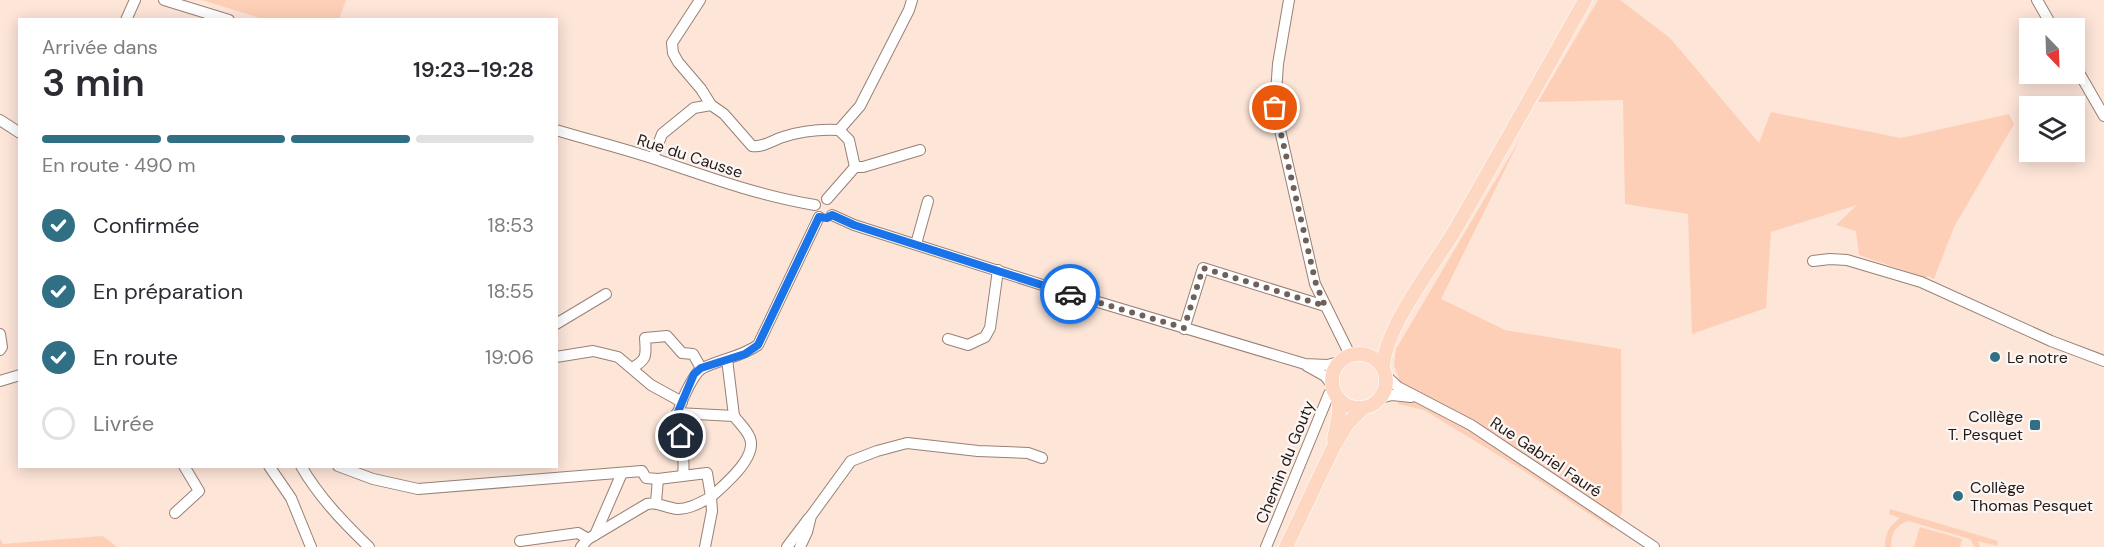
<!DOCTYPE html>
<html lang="fr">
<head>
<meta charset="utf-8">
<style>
  :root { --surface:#fff; --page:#f2f2f3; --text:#2b2b33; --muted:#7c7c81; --line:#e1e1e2; --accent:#306f84 }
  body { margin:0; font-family:"DM Sans",sans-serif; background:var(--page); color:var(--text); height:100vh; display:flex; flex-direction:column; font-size:22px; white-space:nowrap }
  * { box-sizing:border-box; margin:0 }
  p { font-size:20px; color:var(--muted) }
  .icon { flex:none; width:33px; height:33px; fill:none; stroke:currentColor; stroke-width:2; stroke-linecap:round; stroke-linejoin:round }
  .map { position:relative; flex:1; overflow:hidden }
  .panel { position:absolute; left:18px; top:18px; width:540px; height:450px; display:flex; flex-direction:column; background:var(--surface); border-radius:0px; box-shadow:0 3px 15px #0003 }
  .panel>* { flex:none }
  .needle { width:39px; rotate:157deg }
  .fabs { position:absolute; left:2019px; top:18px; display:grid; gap:12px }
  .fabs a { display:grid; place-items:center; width:66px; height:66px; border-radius:0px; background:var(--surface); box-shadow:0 3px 15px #0003; font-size:30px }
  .pin { position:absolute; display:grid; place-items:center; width:51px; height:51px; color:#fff; margin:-26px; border:3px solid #fff; border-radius:50%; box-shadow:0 2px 6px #0007 }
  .courier { position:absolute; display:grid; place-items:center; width:60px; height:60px; margin:-30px; border:4px solid #1a73e8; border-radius:50%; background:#fff; color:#222; box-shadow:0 2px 8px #0007 }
  .summary em { font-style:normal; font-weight:600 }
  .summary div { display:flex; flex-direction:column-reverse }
  .summary { display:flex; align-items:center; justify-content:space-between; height:102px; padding:0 24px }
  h1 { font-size:39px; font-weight:600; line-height:45px }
  .bar { display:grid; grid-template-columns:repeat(4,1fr); gap:9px 6px; align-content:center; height:72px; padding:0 24px }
  .bar i { height:8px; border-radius:4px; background:var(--line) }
  .bar .current { background:var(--accent) }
  .bar p { grid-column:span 4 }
  ol { padding:0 24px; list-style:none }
  li { display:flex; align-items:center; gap:18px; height:66px }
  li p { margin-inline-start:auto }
  li .icon { padding:6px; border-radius:50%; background:var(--accent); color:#fff; stroke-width:4 }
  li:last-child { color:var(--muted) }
  li i { width:33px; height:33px; border:3px solid var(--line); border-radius:50% }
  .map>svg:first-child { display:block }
  .green { fill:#fecfb7 }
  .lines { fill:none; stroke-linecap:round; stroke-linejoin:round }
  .minor-casing { stroke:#988176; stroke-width:12 }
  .major-casing { stroke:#fff; stroke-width:15 }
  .minor { stroke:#fff; stroke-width:10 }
  .major { stroke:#fed7c2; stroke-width:14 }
  .done { stroke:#6f615a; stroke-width:6; stroke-dasharray:0 10.8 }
  .route { stroke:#1a73e8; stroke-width:8 }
  .poi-dot { fill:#306f84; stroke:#fcf6f4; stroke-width:2 }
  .labels { text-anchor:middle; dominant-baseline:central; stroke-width:4.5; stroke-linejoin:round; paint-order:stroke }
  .street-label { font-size:16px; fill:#231a16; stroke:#fcf6f4 }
  .poi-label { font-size:16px; fill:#231a16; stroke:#fcf6f4; text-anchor:start }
</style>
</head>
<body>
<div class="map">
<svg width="2104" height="547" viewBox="0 0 2104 547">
  <rect width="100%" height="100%" fill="#fde5d8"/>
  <g class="green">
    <path d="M202,0H346L339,19H263Z"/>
    <path d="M1598,0H1620L1670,38L1759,143L1771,112L1901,138L2009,114L2014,124L1954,227L1934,279L1928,276L1926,278L1859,255L1856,231L1836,225L1857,205L1771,232L1766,308L1692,334L1688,214L1625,204L1623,100L1538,102Z"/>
    <path d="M1520,139L1441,299L1505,330L1621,349L1622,513L1612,529L1521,469L1424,410L1398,404L1399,379L1394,365L1396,349Z"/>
    <path d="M1890,509L1998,541L1997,546L1978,541L1980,547H1975L1970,539L1908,521C1895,526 1891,533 1891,547H1885C1885,533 1889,526 1900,518L1889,514Z"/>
    <path d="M1920,527L1962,539L1960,547H1914Z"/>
    <path d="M103,536L117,547H0V539L3,544Z"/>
  </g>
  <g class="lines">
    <g class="minor-casing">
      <g id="minor">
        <path d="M164,0L229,20"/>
        <path d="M700,0L672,43L673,53L678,62L701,89L711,105"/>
        <path d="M1289,0L1278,64L1275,108L1315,284L1350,355"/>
        <path d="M2037,0L2053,28"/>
        <path d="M126,20L135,0"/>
        <path d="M2074,64L2104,116"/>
        <path d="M0,120L20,133"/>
        <path d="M556,130C589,140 622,148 655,159C708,177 760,196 815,205"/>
        <path d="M839,130L860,106L909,10L912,0"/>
        <path d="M653,158L662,134L694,108L711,105L724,114L752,146C762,148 773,140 783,137C801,131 820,129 839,130L849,140L855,167L827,199"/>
        <path d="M855,167H863L920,150"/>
        <path d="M832,215L854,225L1058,290L1305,364L1327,365L1339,362"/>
        <path d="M916,244L928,201"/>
        <path d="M1813,261L1830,259L1847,260L1921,282L2051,341L2104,361"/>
        <path d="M556,324L606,294"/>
        <path d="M1184,329L1203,268L1325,306"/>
        <path d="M0,334L2,347L0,350"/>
        <path d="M948,339L968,345L985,337L990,328L998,270"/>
        <path d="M556,357L593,351L618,357L651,385L682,402"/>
        <path d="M727,359L734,416"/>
        <path d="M1307,366L1325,376L1332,385"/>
        <path d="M632,368C648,359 646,355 645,338L667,336L682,353L693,354L701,368"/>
        <path d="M1386,376L1398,387L1471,425L1654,547"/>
        <path d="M0,381L20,375"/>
        <path d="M1380,398L1392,395L1411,397"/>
        <path d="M677,413L734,416"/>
        <path d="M269,466L291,498L311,547"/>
        <path d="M301,466C319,497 343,522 369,547"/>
        <path d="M338,466L373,479L418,489L642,471L646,478L658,479L707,473L711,497"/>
        <path d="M683,475C686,452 678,438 678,416C678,406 694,372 703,368C721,359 741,357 758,345L819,217"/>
        <path d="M711,497C724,485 760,456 749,436C746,429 739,423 734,416"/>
        <path d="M656,502L658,479"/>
        <path d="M175,513L199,491L184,466"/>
        <path d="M595,535L622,473"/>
        <path d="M520,541L578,533L588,539"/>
        <path d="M581,547L588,539L647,504C657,502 662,506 672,508C684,512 700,503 711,497L712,511L705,547"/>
        <path d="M787,547L809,518"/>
        <path d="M800,547L807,532L811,516L851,461L877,451L907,443L978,451L1028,453L1042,458"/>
        <path d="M1266,547L1329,394L1334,391"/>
      </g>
    </g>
    <g class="major-casing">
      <g id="major">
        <circle cx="1359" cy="381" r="27"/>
        <path d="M1383,367C1386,325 1433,267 1455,230C1499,154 1542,77 1585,0"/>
        <path d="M1334,440L1339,413V399"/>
        <path d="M1286,547L1333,448L1348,423L1363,408"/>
      </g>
    </g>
    <use href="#minor" class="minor"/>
    <use href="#major" class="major"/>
  </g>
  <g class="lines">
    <path class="done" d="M1070,294L1184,328L1203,268L1325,306L1316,284L1275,108"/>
    <path class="route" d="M681,436L677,414L694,374L701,368L745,354L758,345L819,217L827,218L832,215L854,225L1070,294"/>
  </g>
  <g class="poi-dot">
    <circle cx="1995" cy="357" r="6"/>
    <rect x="2029" y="419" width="12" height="12" rx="3"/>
    <circle cx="1958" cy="496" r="6"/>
  </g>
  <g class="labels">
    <g class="street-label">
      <text transform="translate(690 156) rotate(18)">Rue du Causse</text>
      <text transform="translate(1546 457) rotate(34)">Rue Gabriel Fauré</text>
      <text transform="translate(1285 462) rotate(-68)">Chemin du Gouty</text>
    </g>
    <g class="poi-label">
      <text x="2007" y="357">Le notre</text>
      <text x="2023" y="416" text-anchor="end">Collège<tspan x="2023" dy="18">T. Pesquet</tspan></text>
      <text x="1970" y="487">Collège<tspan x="1970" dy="18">Thomas Pesquet</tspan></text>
    </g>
  </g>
</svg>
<div class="fabs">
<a><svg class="needle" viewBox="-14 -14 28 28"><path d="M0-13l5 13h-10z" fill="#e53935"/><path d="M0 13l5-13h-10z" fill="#7c7c81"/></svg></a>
<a><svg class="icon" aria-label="layers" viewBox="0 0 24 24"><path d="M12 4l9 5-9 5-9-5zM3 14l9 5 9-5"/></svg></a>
</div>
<div class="pin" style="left:1275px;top:108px;background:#ea580c"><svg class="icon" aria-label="bag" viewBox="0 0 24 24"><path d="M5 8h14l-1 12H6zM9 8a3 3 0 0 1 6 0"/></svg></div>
<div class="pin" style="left:681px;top:436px;background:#1f2937"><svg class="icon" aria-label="home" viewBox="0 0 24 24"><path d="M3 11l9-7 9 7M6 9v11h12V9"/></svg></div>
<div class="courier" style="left:1070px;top:294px"><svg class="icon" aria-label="car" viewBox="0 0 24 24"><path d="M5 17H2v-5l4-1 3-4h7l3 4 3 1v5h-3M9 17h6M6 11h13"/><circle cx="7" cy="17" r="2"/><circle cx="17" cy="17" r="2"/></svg></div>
<section class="panel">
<div class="summary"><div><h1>3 min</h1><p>Arrivée dans</p></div><em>19:23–19:28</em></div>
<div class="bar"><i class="current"></i><i class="current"></i><i class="current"></i><i></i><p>En route · 490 m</p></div>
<ol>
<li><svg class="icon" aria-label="check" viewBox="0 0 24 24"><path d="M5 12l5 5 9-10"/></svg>Confirmée<p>18:53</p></li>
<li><svg class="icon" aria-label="check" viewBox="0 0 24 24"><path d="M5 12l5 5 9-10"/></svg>En préparation<p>18:55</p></li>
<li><svg class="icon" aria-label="check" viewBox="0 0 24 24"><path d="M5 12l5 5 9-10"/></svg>En route<p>19:06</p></li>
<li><i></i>Livrée</li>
</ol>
</section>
</div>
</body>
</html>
